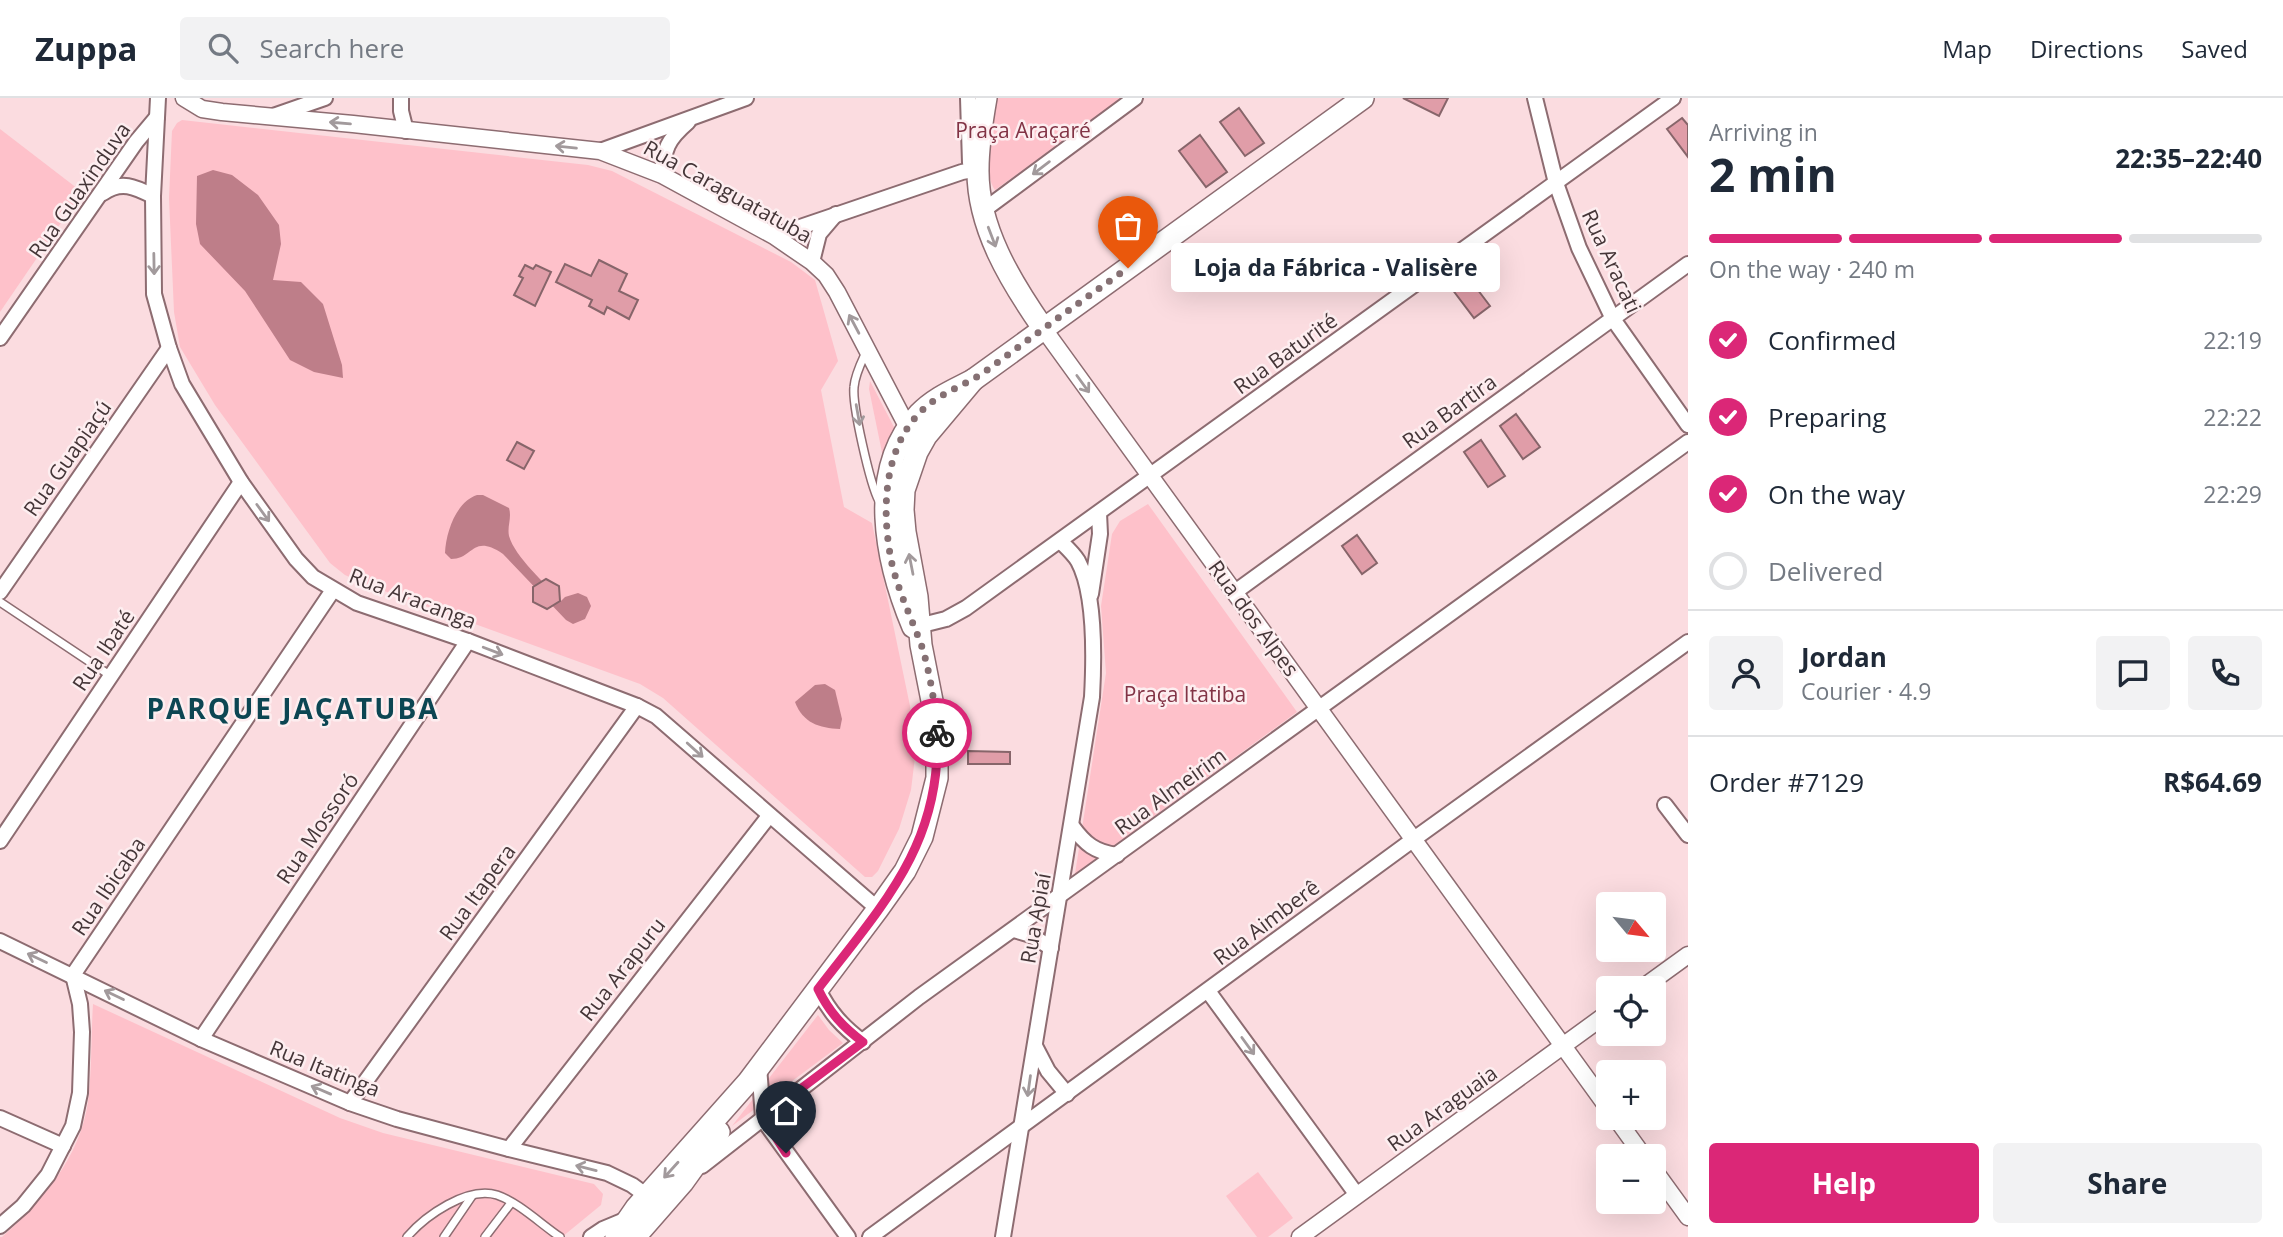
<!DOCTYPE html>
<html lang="en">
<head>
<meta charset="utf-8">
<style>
  :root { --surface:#fff; --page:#f2f2f3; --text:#1f2937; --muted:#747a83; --line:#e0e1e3; --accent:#db2777 }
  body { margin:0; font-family:"Open Sans",sans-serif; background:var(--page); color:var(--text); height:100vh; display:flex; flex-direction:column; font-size:26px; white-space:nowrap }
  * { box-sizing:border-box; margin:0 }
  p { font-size:23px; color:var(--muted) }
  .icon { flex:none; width:38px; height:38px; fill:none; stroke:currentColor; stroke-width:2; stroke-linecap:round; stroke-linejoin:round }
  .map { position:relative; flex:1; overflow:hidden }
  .panel { display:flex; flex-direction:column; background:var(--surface); width:595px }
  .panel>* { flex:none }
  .needle { width:46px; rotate:119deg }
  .fabs { position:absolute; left:1596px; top:794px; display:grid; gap:14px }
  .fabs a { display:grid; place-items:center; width:70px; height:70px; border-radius:7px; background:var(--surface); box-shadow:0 7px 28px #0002; font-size:35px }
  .pin { position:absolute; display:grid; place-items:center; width:60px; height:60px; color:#fff; margin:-72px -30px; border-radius:50% 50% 50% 0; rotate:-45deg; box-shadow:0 0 7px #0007 }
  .pin .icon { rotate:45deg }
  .courier { position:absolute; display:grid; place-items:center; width:70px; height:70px; margin:-35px; border:5px solid #db2777; border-radius:50%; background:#fff; color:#222; box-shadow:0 2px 9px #0007 }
  .bubble { position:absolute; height:49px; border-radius:7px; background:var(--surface); box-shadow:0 7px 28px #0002; font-size:23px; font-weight:700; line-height:49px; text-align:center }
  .headline em { font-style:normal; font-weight:700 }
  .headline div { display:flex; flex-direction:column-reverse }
  .headline { display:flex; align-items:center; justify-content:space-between; height:119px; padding:0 21px }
  h1 { font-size:46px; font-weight:700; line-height:52px }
  .bar { display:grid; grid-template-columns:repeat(4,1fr); gap:10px 7px; align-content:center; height:84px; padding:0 21px }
  .bar i { height:9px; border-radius:5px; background:var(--line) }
  .bar .active { background:var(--accent) }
  .bar p { grid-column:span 4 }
  .line { display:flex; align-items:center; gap:18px; padding:0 21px; border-top:2px solid var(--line) }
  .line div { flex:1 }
  .round { display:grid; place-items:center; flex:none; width:74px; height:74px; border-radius:7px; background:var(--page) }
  ol { padding:0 21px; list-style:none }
  li { display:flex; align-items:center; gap:21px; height:77px }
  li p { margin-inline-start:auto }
  li .icon { padding:7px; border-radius:50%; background:var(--accent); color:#fff; stroke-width:4 }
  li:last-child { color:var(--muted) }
  li i { width:38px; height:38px; border:4px solid var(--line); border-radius:50% }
  .cta { display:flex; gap:14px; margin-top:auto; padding:14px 21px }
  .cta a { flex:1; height:80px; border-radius:7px; background:var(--accent); color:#fff; font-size:28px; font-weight:700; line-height:80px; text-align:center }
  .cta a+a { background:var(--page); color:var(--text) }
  header { display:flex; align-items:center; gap:42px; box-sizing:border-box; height:98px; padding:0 35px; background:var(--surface); border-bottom:2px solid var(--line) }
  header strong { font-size:33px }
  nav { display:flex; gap:38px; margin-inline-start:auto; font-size:24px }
  .search { width:490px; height:63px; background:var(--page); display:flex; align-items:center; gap:18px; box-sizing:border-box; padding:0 24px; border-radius:7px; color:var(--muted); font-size:26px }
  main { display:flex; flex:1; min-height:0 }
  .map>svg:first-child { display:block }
  .green { fill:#fec1ca }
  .water { fill:#be7e89 }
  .building { fill:#e09da8; stroke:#87656a; stroke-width:2 }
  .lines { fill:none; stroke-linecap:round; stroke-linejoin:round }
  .service-casing { stroke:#8d6c71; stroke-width:10 }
  .minor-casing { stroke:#8d6c71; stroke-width:18 }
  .tertiary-casing { stroke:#8d6c71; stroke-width:19 }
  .primary-casing { stroke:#8d6c71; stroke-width:24 }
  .service { stroke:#fff; stroke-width:7 }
  .minor { stroke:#fff; stroke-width:14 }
  .tertiary { stroke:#fff; stroke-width:16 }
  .primary { stroke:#fff; stroke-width:21 }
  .oneway { stroke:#a29a9c }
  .done { stroke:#857073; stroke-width:7; stroke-dasharray:0 12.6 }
  .route { stroke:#db2777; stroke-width:9 }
  .labels { text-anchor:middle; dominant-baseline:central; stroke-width:5; stroke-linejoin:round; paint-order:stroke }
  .park-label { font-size:21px; fill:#823345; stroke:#fdeef0 }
  .street-label { font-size:21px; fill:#453638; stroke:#fdeef0 }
  .district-label { font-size:28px; font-weight:bold; letter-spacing:2px; fill:#0c4653; stroke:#fdeef0 }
</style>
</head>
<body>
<header>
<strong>Zuppa</strong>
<div class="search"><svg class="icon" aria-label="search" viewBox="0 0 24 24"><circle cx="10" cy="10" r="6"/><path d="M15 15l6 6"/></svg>Search here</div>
<nav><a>Map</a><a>Directions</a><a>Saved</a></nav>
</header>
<main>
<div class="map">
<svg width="1688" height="1139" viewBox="0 0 1688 1139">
  <rect width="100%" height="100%" fill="#fbdce0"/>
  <g class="green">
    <path d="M993,0H1123L995,92C982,75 990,22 993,0Z"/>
    <path d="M182,22L588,67L612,73L791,164L815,182L838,263L821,292L844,409L872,425L910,608L916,651L911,692L899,731L878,773L872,779H865L663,600L640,586L365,486L345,477L330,465L215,307L180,249L174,214L169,100L172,33L177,25Z"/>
    <path d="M0,31L82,94L0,214Z"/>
    <path d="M870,283L896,333L885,369L869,291Z"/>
    <path d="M1148,406L1297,614L1075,776L1106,575L1101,508L1112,436L1120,423Z"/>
    <path d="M93,906L340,1020L383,1035L594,1086L603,1096L601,1107L562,1139H2C42,1104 80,1059 88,1004C92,972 91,938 93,906Z"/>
    <path d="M818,917L829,932L843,945L732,1028Z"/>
    <path d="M1258,1074L1293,1120L1268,1139H1257L1226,1098Z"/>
  </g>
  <g class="water">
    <path d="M213,72L232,77L258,97L279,127L281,146L273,182L301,184L323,206L342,267L343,280L314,274L290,262L245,193L200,146L196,126L197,78Z"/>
    <path d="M477,397H483L509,410C512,420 507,428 509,438C515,459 546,486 561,503L565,499L578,495L587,499L591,508L585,521L573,526L566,522L503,456C472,435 474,461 451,461L445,455C446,434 456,404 477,397Z"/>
    <path d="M825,586L835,592L842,621L840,631C819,630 803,625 795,604L815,587Z"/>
  </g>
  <g class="building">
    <path d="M1403,0H1448L1439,18Z"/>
    <path d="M1239,10L1264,45L1245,58L1220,24Z"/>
    <path d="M1682,20L1688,27V59L1667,31Z"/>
    <path d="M1200,37L1227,74L1206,89L1179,53Z"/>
    <path d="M599,162L627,176L619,193L638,202L629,221L607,209L604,216L589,208L592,202L556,184L565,166L591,178Z"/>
    <path d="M525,167L533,171L536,167L551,174L535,208L514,197L523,180L519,178Z"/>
    <path d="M1465,175L1490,208L1474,220L1449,187Z"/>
    <path d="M1516,316L1540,349L1523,361L1500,328Z"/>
    <path d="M1481,342L1505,378L1488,389L1464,354Z"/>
    <path d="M517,344L534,353L524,371L507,362Z"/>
    <path d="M1357,437L1377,465L1362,476L1342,448Z"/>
    <path d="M546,481L559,488L560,503L547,511L533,504V489Z"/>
    <path d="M968,653L1010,654V666H968Z"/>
  </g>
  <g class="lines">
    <g class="service-casing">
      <g id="service">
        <path d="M867,252C862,263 855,276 854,289C852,307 870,386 879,403"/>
        <path d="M0,504L111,578"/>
        <path d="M407,1139C425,1118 467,1088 497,1097C518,1104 542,1127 560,1139"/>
        <path d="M444,1139L472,1098"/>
        <path d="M485,1139L511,1105"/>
      </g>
    </g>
    <g class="minor-casing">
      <g id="minor">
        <path d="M158,0L153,98L154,196L169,250L182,286L241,384L296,461L313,479L357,505L468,543L637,608L656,618L878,811"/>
        <path d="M401,0V13L406,33"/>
        <path d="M968,0L970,65"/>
        <path d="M1535,0L1556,85L1579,150L1613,221L1688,327"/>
        <path d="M273,18L325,0"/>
        <path d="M600,53L746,0"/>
        <path d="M662,77C664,51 667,42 688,24"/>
        <path d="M103,95C121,82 135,89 153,98"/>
        <path d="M984,112L1135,0"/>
        <path d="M774,138L962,74L978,71"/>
        <path d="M812,164L819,136L836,116"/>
        <path d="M0,240L136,44L157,19"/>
        <path d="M0,494L169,250"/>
        <path d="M1235,494L1688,166"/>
        <path d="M1091,496L1100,436L1099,415"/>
        <path d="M914,529L946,521L966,510L1673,0"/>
        <path d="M1665,707L1688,737"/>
        <path d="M1072,728C1085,746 1095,754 1117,757"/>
        <path d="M0,743L241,384"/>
        <path d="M1014,832L1031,837L1051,850"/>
        <path d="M0,843L201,941L350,1005L397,1021L509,1051L607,1075L632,1087L647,1098"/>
        <path d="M818,891C829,914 843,929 863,944"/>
        <path d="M1208,893L1357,1097"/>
        <path d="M201,941L468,543"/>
        <path d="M1035,948L1048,973L1067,996"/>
        <path d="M759,969L763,1019L767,1027L848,1139"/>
        <path d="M350,1005L637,608"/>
        <path d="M0,1020L63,1048"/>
        <path d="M509,1051L769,718"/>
        <path d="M702,1068L919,899L1688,344"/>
        <path d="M0,1128L23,1108L48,1077L73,1028L80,995L82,934L80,906L73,877L333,492"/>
        <path d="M591,1139L603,1131L627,1121"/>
        <path d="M870,1139L1414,741L1688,544"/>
        <path d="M1003,1139L1092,599C1094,562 1096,496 1078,463C1073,455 1066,449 1060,443"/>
      </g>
    </g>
    <g class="tertiary-casing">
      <g id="tertiary">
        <path d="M184,0L202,11L222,14L353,26L600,53L662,77L774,138L812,164L826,177L837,194L908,330"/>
        <path d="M1043,230L1608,1010"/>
        <path d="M1641,891L1688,857"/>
        <path d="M1616,1020L1644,1059"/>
        <path d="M1654,1072L1688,1119"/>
        <path d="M1300,1139L1608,915"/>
      </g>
    </g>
    <g class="primary-casing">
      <g id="primary">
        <path d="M986,0C982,23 978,47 978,71C977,129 1011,184 1043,230"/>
        <path d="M913,529C886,465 866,373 919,316C934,300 954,292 973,282L1363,0"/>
        <path d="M616,1139L636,1110L748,984L878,811L905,773L922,739L937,680V628L921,547L917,499L905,434L903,412L904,392L917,354L926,338L973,282"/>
        <path d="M635,1139L683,1084L719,1034"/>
      </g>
    </g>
    <use href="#service" class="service"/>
    <use href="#minor" class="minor"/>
    <use href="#tertiary" class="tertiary"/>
    <use href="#primary" class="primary"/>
  </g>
  <defs><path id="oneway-shaft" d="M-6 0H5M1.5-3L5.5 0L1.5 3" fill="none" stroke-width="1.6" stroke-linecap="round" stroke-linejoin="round" transform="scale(1.75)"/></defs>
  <g class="oneway">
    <use href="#oneway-shaft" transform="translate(340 25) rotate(-175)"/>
    <use href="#oneway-shaft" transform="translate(566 49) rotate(-174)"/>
    <use href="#oneway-shaft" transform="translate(1041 70) rotate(143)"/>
    <use href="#oneway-shaft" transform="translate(992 139) rotate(69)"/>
    <use href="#oneway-shaft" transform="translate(154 166) rotate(89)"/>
    <use href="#oneway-shaft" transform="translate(854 226) rotate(-118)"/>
    <use href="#oneway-shaft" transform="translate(1083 286) rotate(54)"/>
    <use href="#oneway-shaft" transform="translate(858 317) rotate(80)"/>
    <use href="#oneway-shaft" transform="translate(263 415) rotate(54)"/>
    <use href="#oneway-shaft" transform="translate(911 466) rotate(-101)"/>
    <use href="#oneway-shaft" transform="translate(493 553) rotate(21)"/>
    <use href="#oneway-shaft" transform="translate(695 652) rotate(42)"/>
    <use href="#oneway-shaft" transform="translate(37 860) rotate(-155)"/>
    <use href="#oneway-shaft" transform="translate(114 897) rotate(-154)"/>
    <use href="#oneway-shaft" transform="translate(1248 948) rotate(54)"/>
    <use href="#oneway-shaft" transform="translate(1029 988) rotate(98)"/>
    <use href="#oneway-shaft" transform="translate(321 992) rotate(-157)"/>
    <use href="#oneway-shaft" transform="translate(586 1070) rotate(-166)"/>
    <use href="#oneway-shaft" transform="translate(671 1072) rotate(132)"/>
  </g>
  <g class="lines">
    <path class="done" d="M937,635C936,611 929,569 921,546C911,519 899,495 892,466C880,410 883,337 935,302C953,290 973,283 990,270C1036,236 1081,203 1128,170"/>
    <path class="route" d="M786,1055L763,1019L863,944C843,929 829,914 818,891C881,809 942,746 937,635"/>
  </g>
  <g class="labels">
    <g class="park-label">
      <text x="1023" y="32">Praça Araçaré</text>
      <text x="1185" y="596">Praça Itatiba</text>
    </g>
    <g class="street-label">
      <text transform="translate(79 92) rotate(-55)">Rua Guaxinduva</text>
      <text transform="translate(728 93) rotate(29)">Rua Caraguatatuba</text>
      <text transform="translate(1612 163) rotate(65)">Rua Aracati</text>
      <text transform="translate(1285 255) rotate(-36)">Rua Baturité</text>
      <text transform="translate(1449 313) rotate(-36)">Rua Bartira</text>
      <text transform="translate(67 360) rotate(-55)">Rua Guapiaçú</text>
      <text transform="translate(413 500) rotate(21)">Rua Aracanga</text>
      <text transform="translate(1254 520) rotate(54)">Rua dos Alpes</text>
      <text transform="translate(103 552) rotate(-56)">Rua Ibaté</text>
      <text transform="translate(1170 693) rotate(-36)">Rua Almeirim</text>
      <text transform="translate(317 730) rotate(-56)">Rua Mossoró</text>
      <text transform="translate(108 788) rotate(-56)">Rua Ibicaba</text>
      <text transform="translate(477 794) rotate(-54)">Rua Itapera</text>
      <text transform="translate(1035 820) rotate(-80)">Rua Apiaí</text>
      <text transform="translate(1266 824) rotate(-37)">Rua Aimberê</text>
      <text transform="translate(622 871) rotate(-52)">Rua Arapuru</text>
      <text transform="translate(325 970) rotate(22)">Rua Itatinga</text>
      <text transform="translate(1442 1010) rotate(-36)">Rua Araguaia</text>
    </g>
    <g class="district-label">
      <text x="293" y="610">PARQUE JAÇATUBA</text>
    </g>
  </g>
</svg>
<div class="fabs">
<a><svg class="needle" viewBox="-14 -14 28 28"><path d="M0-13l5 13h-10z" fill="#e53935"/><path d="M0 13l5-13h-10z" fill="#747a83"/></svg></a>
<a><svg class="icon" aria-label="locate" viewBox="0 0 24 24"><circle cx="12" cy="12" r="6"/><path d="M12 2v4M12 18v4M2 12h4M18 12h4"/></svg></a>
<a>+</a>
<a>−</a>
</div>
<div class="pin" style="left:1128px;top:170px;background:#ea580c"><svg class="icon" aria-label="bag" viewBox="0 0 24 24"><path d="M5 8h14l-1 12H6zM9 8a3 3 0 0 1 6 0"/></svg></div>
<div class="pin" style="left:786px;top:1055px;background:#1f2937"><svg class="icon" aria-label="home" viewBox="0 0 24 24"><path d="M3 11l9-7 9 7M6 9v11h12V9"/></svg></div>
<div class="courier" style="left:937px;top:635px"><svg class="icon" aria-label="bike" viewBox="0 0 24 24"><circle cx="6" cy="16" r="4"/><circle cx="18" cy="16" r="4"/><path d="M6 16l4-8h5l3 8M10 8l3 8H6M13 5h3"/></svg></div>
<div class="bubble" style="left:1171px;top:145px;width:329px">Loja da Fábrica - Valisère</div>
</div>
<section class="panel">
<div class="headline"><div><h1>2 min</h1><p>Arriving in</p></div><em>22:35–22:40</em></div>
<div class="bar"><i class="active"></i><i class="active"></i><i class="active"></i><i></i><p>On the way · 240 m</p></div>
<ol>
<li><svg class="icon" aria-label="check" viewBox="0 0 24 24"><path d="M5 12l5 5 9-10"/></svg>Confirmed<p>22:19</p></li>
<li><svg class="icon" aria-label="check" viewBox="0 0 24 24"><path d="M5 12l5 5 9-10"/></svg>Preparing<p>22:22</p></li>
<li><svg class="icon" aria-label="check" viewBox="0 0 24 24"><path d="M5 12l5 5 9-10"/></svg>On the way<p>22:29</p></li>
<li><i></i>Delivered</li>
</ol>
<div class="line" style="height:126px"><a class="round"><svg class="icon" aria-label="person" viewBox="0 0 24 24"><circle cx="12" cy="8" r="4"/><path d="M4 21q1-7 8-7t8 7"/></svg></a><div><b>Jordan</b><p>Courier · 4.9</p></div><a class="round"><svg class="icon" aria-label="chat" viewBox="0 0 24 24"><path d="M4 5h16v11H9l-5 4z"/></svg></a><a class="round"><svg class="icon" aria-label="phone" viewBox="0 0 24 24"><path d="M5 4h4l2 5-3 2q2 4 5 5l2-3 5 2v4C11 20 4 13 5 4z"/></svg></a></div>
<div class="line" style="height:91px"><div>Order #7129</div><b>R$64.69</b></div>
<div class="cta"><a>Help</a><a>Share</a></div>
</section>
</main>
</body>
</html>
